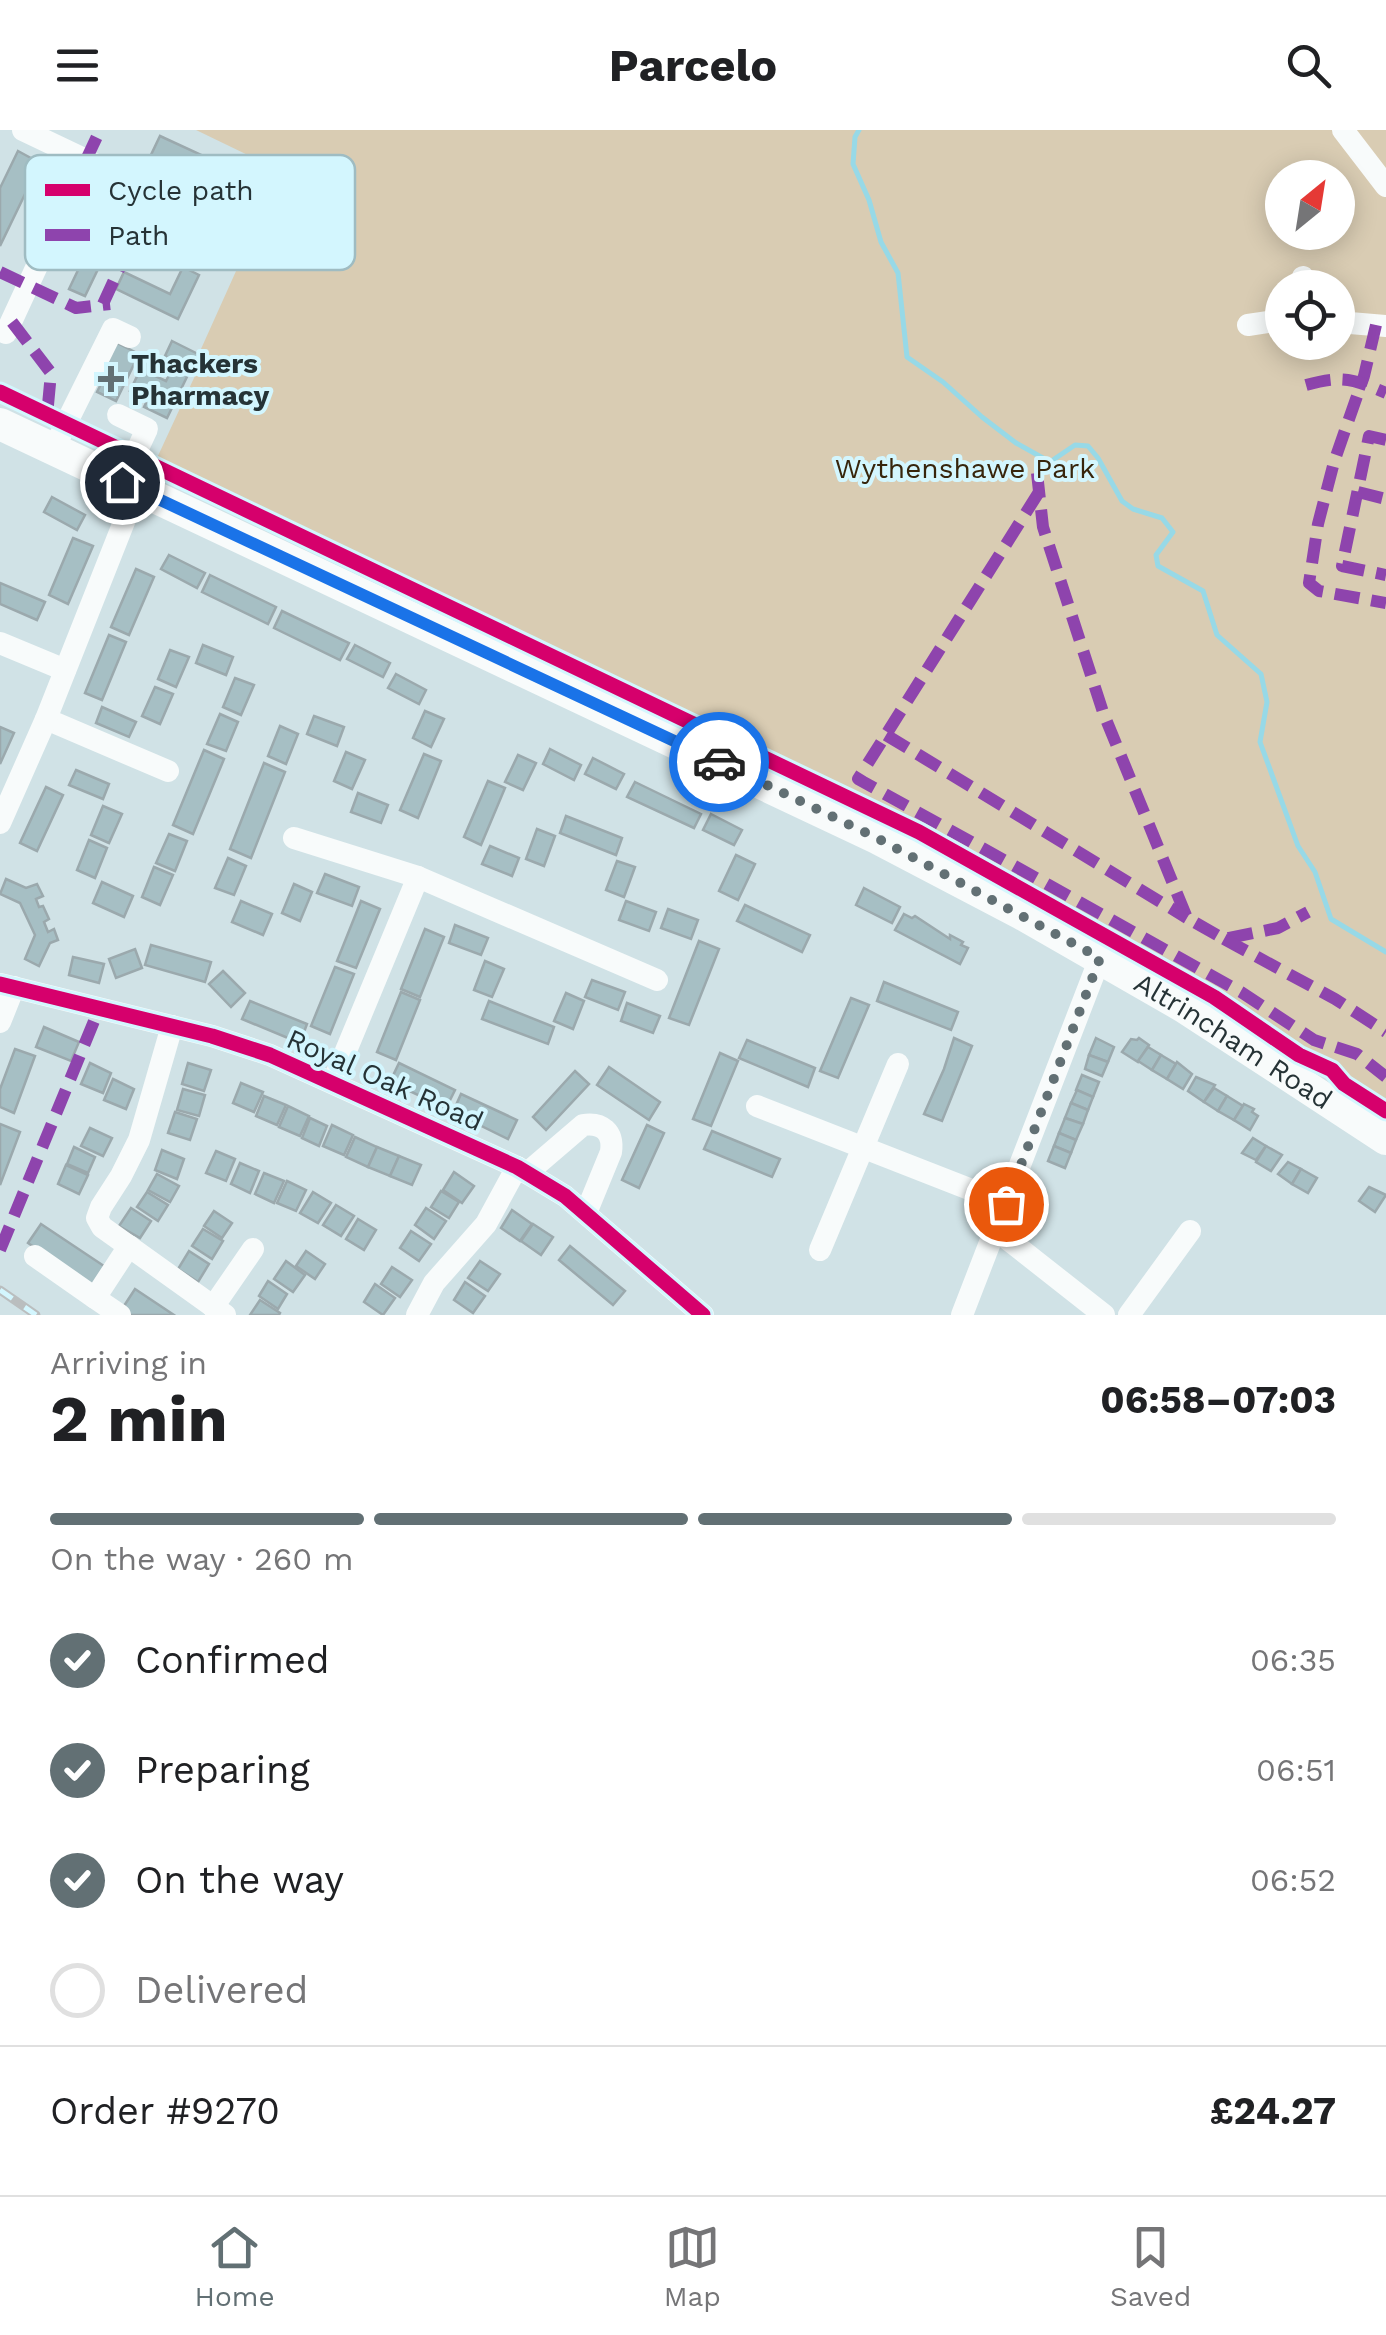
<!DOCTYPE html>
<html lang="en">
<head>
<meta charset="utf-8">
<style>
  :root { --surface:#fff; --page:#f2f2f2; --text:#202124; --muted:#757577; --line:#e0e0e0; --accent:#627074 }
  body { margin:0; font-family:"Work Sans",sans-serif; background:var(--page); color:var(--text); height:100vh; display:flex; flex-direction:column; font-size:38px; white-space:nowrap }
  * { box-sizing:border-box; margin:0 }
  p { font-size:32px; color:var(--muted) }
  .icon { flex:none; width:55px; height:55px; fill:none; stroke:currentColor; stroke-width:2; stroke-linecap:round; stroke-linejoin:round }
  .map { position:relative; height:1185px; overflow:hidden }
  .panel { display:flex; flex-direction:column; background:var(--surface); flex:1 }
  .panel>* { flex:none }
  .needle { width:65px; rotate:30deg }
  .buttons { position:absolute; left:1265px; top:30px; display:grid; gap:20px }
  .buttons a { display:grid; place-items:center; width:90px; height:90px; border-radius:50%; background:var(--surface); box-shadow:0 5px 25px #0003; font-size:50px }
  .pin { position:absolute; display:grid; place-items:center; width:85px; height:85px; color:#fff; margin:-42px; border:5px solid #fff; border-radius:50%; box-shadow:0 2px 10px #0007 }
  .courier { position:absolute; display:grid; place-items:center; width:100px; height:100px; margin:-50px; border:8px solid #1a73e8; border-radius:50%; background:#fff; color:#222; box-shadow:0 2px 12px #0007 }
  .summary em { font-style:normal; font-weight:700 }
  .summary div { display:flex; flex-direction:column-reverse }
  .summary { display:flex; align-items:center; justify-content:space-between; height:170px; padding:0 50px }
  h1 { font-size:65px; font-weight:700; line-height:75px }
  .bar { display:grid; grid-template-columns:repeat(4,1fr); gap:15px 10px; align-content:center; height:120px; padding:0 50px }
  .bar i { height:12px; border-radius:8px; background:var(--line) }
  .bar .current { background:var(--accent) }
  .bar p { grid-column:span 4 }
  .line { display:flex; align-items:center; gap:25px; padding:0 50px; border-top:2px solid var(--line) }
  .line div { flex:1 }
  ol { padding:0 50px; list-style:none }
  li { display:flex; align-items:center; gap:30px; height:110px }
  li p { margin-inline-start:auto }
  li .icon { padding:10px; border-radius:50%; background:var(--accent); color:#fff; stroke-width:4 }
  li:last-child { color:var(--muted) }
  li i { width:55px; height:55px; border:5px solid var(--line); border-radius:50% }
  header { display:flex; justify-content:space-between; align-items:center; height:130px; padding:0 50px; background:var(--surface); font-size:45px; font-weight:700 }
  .menu { display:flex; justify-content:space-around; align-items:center; height:140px; border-top:2px solid var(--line); background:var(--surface); font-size:28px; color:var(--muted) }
  .menu a { display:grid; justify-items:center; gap:5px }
  .menu .current { color:var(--accent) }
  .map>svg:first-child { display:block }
  .green { fill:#d9ccb3; fill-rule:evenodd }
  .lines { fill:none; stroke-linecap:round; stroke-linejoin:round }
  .stream { stroke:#97d9e7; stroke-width:5 }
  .building { fill:#a6bfc4; stroke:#9ba9ad; stroke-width:2.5 }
  .minor { stroke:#f8fbfb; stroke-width:22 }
  .highway { stroke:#f8fbfb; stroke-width:32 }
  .rail-casing { stroke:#babebf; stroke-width:9 }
  .rail { stroke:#d3f6fe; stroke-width:5; stroke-dasharray:15; stroke-linecap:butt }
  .quiet { stroke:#8e44ad; stroke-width:12; stroke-dasharray:25 12; stroke-linecap:butt }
  .cycleway-casing { stroke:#d3f6fe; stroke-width:21 }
  .cycleway { stroke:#d6006c; stroke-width:15 }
  .done { stroke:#627074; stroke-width:10; stroke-dasharray:0 18 }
  .route { stroke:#1a73e8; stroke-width:12 }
  .poi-dot { fill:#627074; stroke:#d3f6fe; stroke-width:4 }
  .labels { text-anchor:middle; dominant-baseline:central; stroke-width:8; stroke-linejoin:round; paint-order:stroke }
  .poi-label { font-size:28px; font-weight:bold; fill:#263336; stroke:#d3f6fe; text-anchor:start }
  .park-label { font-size:28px; fill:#37250c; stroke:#d3f6fe }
  .street-label { font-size:28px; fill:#263336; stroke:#d3f6fe }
  .key { fill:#d3f6fe; stroke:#9fbcc2; stroke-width:2.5 }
  .key-label { font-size:28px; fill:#263336 }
</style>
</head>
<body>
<header><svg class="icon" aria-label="menu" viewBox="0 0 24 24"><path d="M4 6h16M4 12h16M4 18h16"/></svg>Parcelo<svg class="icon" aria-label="search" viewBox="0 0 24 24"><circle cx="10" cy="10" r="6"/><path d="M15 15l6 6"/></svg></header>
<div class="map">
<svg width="1386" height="1185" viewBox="0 0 1386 1185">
  <rect width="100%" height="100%" fill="#d0e2e6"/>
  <path class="green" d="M196,0H1386V972L1332,933L1302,919L1250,879L1214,856L1011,744L819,645L157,328L206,222L201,219L281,41ZM1282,48H1338V102H1282ZM1282,158H1338V212H1282Z"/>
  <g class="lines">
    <path class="stream" d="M859,0L855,7L853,34L869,70L881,112L898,143L907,227L943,252L982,287L1016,313L1050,332L1075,315L1088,316L1098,328L1122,371L1133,379L1162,388L1173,402L1156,425L1158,436L1203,461L1217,505L1261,544L1267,572L1260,612L1298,716L1315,742L1331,789L1386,822"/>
  </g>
  <g class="building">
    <path d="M160,6L208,28L198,49L150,27Z"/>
    <path d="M18,21L40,33L0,116V58Z"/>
    <path d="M111,71L127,79L85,166L69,159Z"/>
    <path d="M183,137L199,145L178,189L116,159L124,142L170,164Z"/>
    <path d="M113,211L139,224L116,271L97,262L101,254L94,250Z"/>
    <path d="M172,211L198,224L167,288L144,277L148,269L130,261L145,230L160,237L155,246L166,251L176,231L165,226Z"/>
    <path d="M52,367L85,385L77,400L44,382Z"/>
    <path d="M73,408L93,416L68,474L49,465Z"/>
    <path d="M169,425L205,443L197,458L161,439Z"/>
    <path d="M136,439L154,447L129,505L111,497Z"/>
    <path d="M210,445L276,477L268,494L202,462Z"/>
    <path d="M0,453L45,472L37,490L0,474Z"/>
    <path d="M282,481L349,513L340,530L274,498Z"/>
    <path d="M109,505L126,512L102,570L85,563Z"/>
    <path d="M203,515L233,527L226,545L196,533Z"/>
    <path d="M355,515L390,533L383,547L347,529Z"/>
    <path d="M170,520L189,527L176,557L158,549Z"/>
    <path d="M396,544L426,560L419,574L388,558Z"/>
    <path d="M235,548L254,555L241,585L223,577Z"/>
    <path d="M155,557L173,564L160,594L142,586Z"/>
    <path d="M102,577L136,592L129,607L96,593Z"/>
    <path d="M425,581L444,589L431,617L413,608Z"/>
    <path d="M220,584L238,592L226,621L207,614Z"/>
    <path d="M314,586L344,597L337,616L307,604Z"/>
    <path d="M280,596L298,604L286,634L268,626Z"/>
    <path d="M0,597L14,603L0,634Z"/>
    <path d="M550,619L581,635L574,650L543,634Z"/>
    <path d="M204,620L224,629L193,704L173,695Z"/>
    <path d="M346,622L365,630L352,659L334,651Z"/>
    <path d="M424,624L441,631L418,688L400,680Z"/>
    <path d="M518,625L536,633L523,660L505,652Z"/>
    <path d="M593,628L624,644L616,659L585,644Z"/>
    <path d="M264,633L285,642L251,728L230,719Z"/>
    <path d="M76,640L109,654L103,669L69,655Z"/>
    <path d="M488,651L505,658L481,715L464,707Z"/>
    <path d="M635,652L701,684L694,698L627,667Z"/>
    <path d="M46,657L63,665L37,721L20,713Z"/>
    <path d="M358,663L388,675L381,693L351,682Z"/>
    <path d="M103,676L122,684L109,713L91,705Z"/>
    <path d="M711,684L742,700L734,715L703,700Z"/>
    <path d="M566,686L622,708L616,725L560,703Z"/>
    <path d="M537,699L555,706L544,736L526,729Z"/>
    <path d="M169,704L187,711L175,741L156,733Z"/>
    <path d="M89,710L107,718L95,748L77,740Z"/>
    <path d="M490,716L519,728L512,746L482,734Z"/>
    <path d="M736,725L755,734L738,770L719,761Z"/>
    <path d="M228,728L246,736L234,765L215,758Z"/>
    <path d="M617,731L635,737L624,767L606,760Z"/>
    <path d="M154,737L173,745L160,775L142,767Z"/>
    <path d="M325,744L359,757L352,776L317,763Z"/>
    <path d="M6,749L26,758L37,754L43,766L36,769L39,777L43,776L49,789L44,792L48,802L54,799L58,810L50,813L39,836L25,829L35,805L20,773L0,764Z"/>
    <path d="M102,752L133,766L124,787L93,773Z"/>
    <path d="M294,754L312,762L300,791L282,783Z"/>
    <path d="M864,758L900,777L892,793L856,775Z"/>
    <path d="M241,771L272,784L263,805L232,792Z"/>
    <path d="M361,771L380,779L356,838L337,831Z"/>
    <path d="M626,771L656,782L649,801L619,790Z"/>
    <path d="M745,775L810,805L802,822L737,791Z"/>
    <path d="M668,779L698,790L691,809L661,798Z"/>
    <path d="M904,784L912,788L915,786L950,809V805L963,812L961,815L968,818L960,834L895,800Z"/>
    <path d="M455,795L488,808L481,825L449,813Z"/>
    <path d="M425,799L444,807L420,867L401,859Z"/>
    <path d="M699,811L719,819L689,895L669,888Z"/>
    <path d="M151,815L211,832L205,852L145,835Z"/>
    <path d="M135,819L142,838L116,848L109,829Z"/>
    <path d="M73,827L104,834L99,853L69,845Z"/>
    <path d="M485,831L504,839L492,867L474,860Z"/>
    <path d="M335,837L354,844L330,904L311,896Z"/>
    <path d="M223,841L245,863L231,877L209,854Z"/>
    <path d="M592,850L625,862L618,880L585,867Z"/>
    <path d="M884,852L958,882L951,900L877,871Z"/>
    <path d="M401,862L420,870L396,930L377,922Z"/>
    <path d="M566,863L584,871L573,899L554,891Z"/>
    <path d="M851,868L869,875L838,948L820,941Z"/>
    <path d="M250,871L307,894L300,913L242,889Z"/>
    <path d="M489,871L554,897L548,914L482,889Z"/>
    <path d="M627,873L660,886L653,903L621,891Z"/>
    <path d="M44,897L79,912L71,931L36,917Z"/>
    <path d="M954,908L972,916L942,991L924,984L944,939Z"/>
    <path d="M1096,908L1114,917L1108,932L1089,925Z"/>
    <path d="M1139,908L1149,915L1138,932L1122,922L1131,909L1137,910Z"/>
    <path d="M747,910L815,938L808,957L739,928Z"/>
    <path d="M1148,917L1161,925L1152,940L1138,931Z"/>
    <path d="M15,919L35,926L14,983L0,977V959Z"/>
    <path d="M720,923L738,931L711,996L693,989Z"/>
    <path d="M1089,925L1108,932L1102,946L1085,939Z"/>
    <path d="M1161,925L1176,934L1167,949L1152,940Z"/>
    <path d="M1177,932L1192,944L1183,959L1167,949Z"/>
    <path d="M90,933L111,943L103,963L81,954Z"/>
    <path d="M188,933L211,940L204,961L182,954Z"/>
    <path d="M399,933L455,960L446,978L390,952Z"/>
    <path d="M609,937L660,972L649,990L597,955Z"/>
    <path d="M575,941L589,954L546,1000L533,987Z"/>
    <path d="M1082,945L1099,952L1093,967L1076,960Z"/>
    <path d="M1196,947L1215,955L1204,972L1188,961Z"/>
    <path d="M113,949L134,959L126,979L104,970Z"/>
    <path d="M241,953L263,962L254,982L233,973Z"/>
    <path d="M1214,958L1227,966L1218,981L1204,972Z"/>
    <path d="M183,959L205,965L199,986L177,980Z"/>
    <path d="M1077,960L1093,967L1088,980L1071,973Z"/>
    <path d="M461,964L517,990L508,1009L453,982Z"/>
    <path d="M264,966L286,975L277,995L256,986Z"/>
    <path d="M1227,966L1243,976L1234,990L1218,981Z"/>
    <path d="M1071,973L1088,980L1083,994L1065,988Z"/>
    <path d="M1244,974L1254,979L1252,982L1258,986L1250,1000L1234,990Z"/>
    <path d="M288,976L309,986L300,1006L279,997Z"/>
    <path d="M175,982L197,989L190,1010L168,1003Z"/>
    <path d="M310,988L327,996L319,1016L302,1008Z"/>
    <path d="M1065,988L1083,994L1076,1010L1059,1003Z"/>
    <path d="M0,994L20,1002L0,1055Z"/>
    <path d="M332,995L353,1005L344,1025L323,1016Z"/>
    <path d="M647,995L664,1003L639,1058L622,1050Z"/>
    <path d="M90,998L112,1008L103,1026L81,1016Z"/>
    <path d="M712,1001L780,1029L772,1047L704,1019Z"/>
    <path d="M1059,1003L1076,1010L1071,1023L1054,1016Z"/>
    <path d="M355,1007L377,1017L368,1037L346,1027Z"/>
    <path d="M1253,1008L1266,1016L1256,1030L1242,1023Z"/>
    <path d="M1054,1016L1071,1023L1065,1038L1048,1031Z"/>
    <path d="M1266,1016L1282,1025L1271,1041L1256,1032Z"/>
    <path d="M74,1017L95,1027L88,1043L67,1034Z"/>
    <path d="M377,1017L399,1026L390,1046L368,1037Z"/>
    <path d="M162,1020L184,1029L177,1049L155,1040Z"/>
    <path d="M216,1021L235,1029L226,1051L206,1043Z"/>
    <path d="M399,1026L421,1035L412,1055L390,1046Z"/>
    <path d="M1288,1032L1301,1039L1292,1054L1278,1044Z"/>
    <path d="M240,1033L259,1041L250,1063L231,1054Z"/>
    <path d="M66,1035L88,1045L79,1064L58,1054Z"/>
    <path d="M1301,1039L1317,1048L1308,1063L1292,1054Z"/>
    <path d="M454,1042L474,1056L462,1073L443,1060Z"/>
    <path d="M264,1043L284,1051L274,1073L255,1064Z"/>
    <path d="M157,1044L179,1056L170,1072L148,1060Z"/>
    <path d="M287,1051L306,1060L296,1081L277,1073Z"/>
    <path d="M1369,1057L1386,1065L1375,1082L1359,1071Z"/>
    <path d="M441,1061L459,1072L449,1088L431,1077Z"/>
    <path d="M147,1062L168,1075L158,1091L137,1077Z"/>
    <path d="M313,1062L331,1073L318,1093L300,1083Z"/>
    <path d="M336,1075L354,1086L341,1106L323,1095Z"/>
    <path d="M131,1078L151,1091L140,1108L119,1096Z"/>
    <path d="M426,1078L446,1091L434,1109L415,1095Z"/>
    <path d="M512,1080L532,1094L520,1111L501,1098Z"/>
    <path d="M214,1081L232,1093L222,1108L204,1096Z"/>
    <path d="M358,1089L376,1100L364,1120L346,1109Z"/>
    <path d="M41,1094L107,1138L94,1158L28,1113Z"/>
    <path d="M533,1094L553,1107L541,1125L521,1111Z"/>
    <path d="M203,1099L223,1111L212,1129L192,1116Z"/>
    <path d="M411,1101L431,1114L419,1131L400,1118Z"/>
    <path d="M570,1116L625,1161L613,1175L559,1130Z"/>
    <path d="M189,1121L209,1134L198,1152L178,1139Z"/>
    <path d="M306,1121L325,1134L315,1149L296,1136Z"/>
    <path d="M286,1131L305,1145L293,1162L274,1149Z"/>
    <path d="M480,1131L500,1144L488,1161L468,1148Z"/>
    <path d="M392,1137L412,1150L400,1167L381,1154Z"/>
    <path d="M268,1151L287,1164L278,1179L259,1166Z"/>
    <path d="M465,1152L485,1166L473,1183L454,1170Z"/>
    <path d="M375,1154L395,1168L383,1185L364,1172Z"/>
    <path d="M135,1159L174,1185H131L122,1179Z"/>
    <path d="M260,1170L280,1183L279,1185H250Z"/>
  </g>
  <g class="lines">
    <g class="minor">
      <path d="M23,0L189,79"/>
      <path d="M1343,0L1386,56"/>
      <path d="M1302,158L1303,147"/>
      <path d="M1338,192L1386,196"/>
      <path d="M1248,195L1282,190"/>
      <path d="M6,203L86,30"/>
      <path d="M118,285L147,299L122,352"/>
      <path d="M53,320L113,199L130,207"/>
      <path d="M0,513L65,540"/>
      <path d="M46,589L168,641"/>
      <path d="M0,693L46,589L137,359"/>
      <path d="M294,708L418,747L657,850"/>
      <path d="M0,854L212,906L270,925L517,1037L565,1066L703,1185"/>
      <path d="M0,892L14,857"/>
      <path d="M172,896L139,1010L121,1046L101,1077L97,1088L102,1097L225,1185"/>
      <path d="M333,952L418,747"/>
      <path d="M757,976L1005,1073"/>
      <path d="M527,1043L583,995C602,992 614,1002 611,1022L586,1083"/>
      <path d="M996,1100L1104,1185"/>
      <path d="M820,1120L898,934"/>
      <path d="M35,1126L95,1168L129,1116"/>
      <path d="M95,1168L120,1185"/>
      <path d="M213,1177L253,1119"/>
      <path d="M417,1185L434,1153L486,1094L517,1037"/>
      <path d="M962,1185L1100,828"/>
      <path d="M1129,1185L1190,1101"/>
    </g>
    <path class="highway" id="s1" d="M0,294L877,708L1022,784L1184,877L1386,1009"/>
    <g class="rail-casing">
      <path id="rail" d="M0,1160L36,1185"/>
    </g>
    <use href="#rail" class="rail"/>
    <g class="quiet">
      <path d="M86,30L100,0"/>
      <path d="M0,142L76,178L110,174"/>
      <path d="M103,174L154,63"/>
      <path d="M12,192L51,243L48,275L43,284"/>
      <path d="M1376,195L1364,246L1334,332L1318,394L1309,453L1319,461L1386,473"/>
      <path d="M1306,255C1342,245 1353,249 1386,263"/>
      <path d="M1386,310L1369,306L1342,436L1386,445"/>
      <path d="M1037,343L1043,397L1103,582L1187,788L1224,809L1278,798L1308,782"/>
      <path d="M1039,362L858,649L1241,862L1314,910L1357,924L1386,947"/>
      <path d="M1358,362L1386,369"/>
      <path d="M886,605L1187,788"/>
      <path d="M1224,809L1335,869L1386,902"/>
      <path d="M0,1120L99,879"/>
    </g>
    <g class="cycleway-casing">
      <g id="cycleway">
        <path d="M0,262L919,702L1214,867L1299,925L1332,940L1344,954L1386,981"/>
        <path d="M0,854L212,906L270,925L517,1037L565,1066L703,1185"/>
      </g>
    </g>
    <use href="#cycleway" class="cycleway"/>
  </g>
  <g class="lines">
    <path class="done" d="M719,632L877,708L1100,828L1006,1074"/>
    <path class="route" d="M122,352L719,632"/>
  </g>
  <path class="poi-dot" d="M106 234h10v10h10v10h-10v10h-10v-10h-10v-10h10z"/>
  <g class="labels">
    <g class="poi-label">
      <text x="131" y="233">Thackers<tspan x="131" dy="32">Pharmacy</tspan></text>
    </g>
    <g class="park-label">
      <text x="965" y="338">Wythenshawe Park</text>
    </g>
    <g class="street-label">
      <text stroke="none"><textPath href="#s1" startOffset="1380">Altrincham Road</textPath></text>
      <text transform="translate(385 950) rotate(24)">Royal Oak Road</text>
    </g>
  </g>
  <rect x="25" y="25" width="330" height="115" rx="15" class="key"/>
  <rect x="45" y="54" width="45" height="12" fill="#d6006c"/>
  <rect x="45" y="99" width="45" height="12" fill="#8e44ad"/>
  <g class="key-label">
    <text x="108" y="70">Cycle path</text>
    <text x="108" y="115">Path</text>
  </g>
</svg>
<div class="buttons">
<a><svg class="needle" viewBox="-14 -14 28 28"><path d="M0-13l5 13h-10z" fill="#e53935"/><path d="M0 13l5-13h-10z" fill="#757577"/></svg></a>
<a><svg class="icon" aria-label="locate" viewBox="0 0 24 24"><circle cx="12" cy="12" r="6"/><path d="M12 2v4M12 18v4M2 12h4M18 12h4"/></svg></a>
</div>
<div class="pin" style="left:1006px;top:1074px;background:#ea580c"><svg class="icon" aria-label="bag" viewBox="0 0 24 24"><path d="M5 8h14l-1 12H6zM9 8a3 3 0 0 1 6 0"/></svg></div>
<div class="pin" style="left:122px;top:352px;background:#1f2937"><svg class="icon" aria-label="home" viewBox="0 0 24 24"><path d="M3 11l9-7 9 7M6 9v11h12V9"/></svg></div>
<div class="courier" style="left:719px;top:632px"><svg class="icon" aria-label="car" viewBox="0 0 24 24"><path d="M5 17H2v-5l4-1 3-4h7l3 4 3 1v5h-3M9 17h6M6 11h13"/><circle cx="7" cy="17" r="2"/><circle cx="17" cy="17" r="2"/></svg></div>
</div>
<section class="panel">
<div class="summary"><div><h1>2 min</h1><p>Arriving in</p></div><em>06:58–07:03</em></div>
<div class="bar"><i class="current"></i><i class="current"></i><i class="current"></i><i></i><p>On the way · 260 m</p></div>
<ol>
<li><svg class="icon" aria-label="check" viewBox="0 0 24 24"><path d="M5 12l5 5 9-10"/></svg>Confirmed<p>06:35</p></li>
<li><svg class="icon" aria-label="check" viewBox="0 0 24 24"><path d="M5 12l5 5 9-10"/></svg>Preparing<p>06:51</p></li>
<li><svg class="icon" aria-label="check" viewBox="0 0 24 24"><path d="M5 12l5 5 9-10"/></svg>On the way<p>06:52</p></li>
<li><i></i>Delivered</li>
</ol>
<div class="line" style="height:130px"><div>Order #9270</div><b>£24.27</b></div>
</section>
<nav class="menu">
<a class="current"><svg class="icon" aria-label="home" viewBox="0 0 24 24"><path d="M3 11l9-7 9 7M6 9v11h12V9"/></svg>Home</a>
<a><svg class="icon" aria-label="map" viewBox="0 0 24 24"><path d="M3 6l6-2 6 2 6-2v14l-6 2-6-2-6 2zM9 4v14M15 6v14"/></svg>Map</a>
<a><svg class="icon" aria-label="saved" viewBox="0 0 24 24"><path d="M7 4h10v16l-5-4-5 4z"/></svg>Saved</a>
</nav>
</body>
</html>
